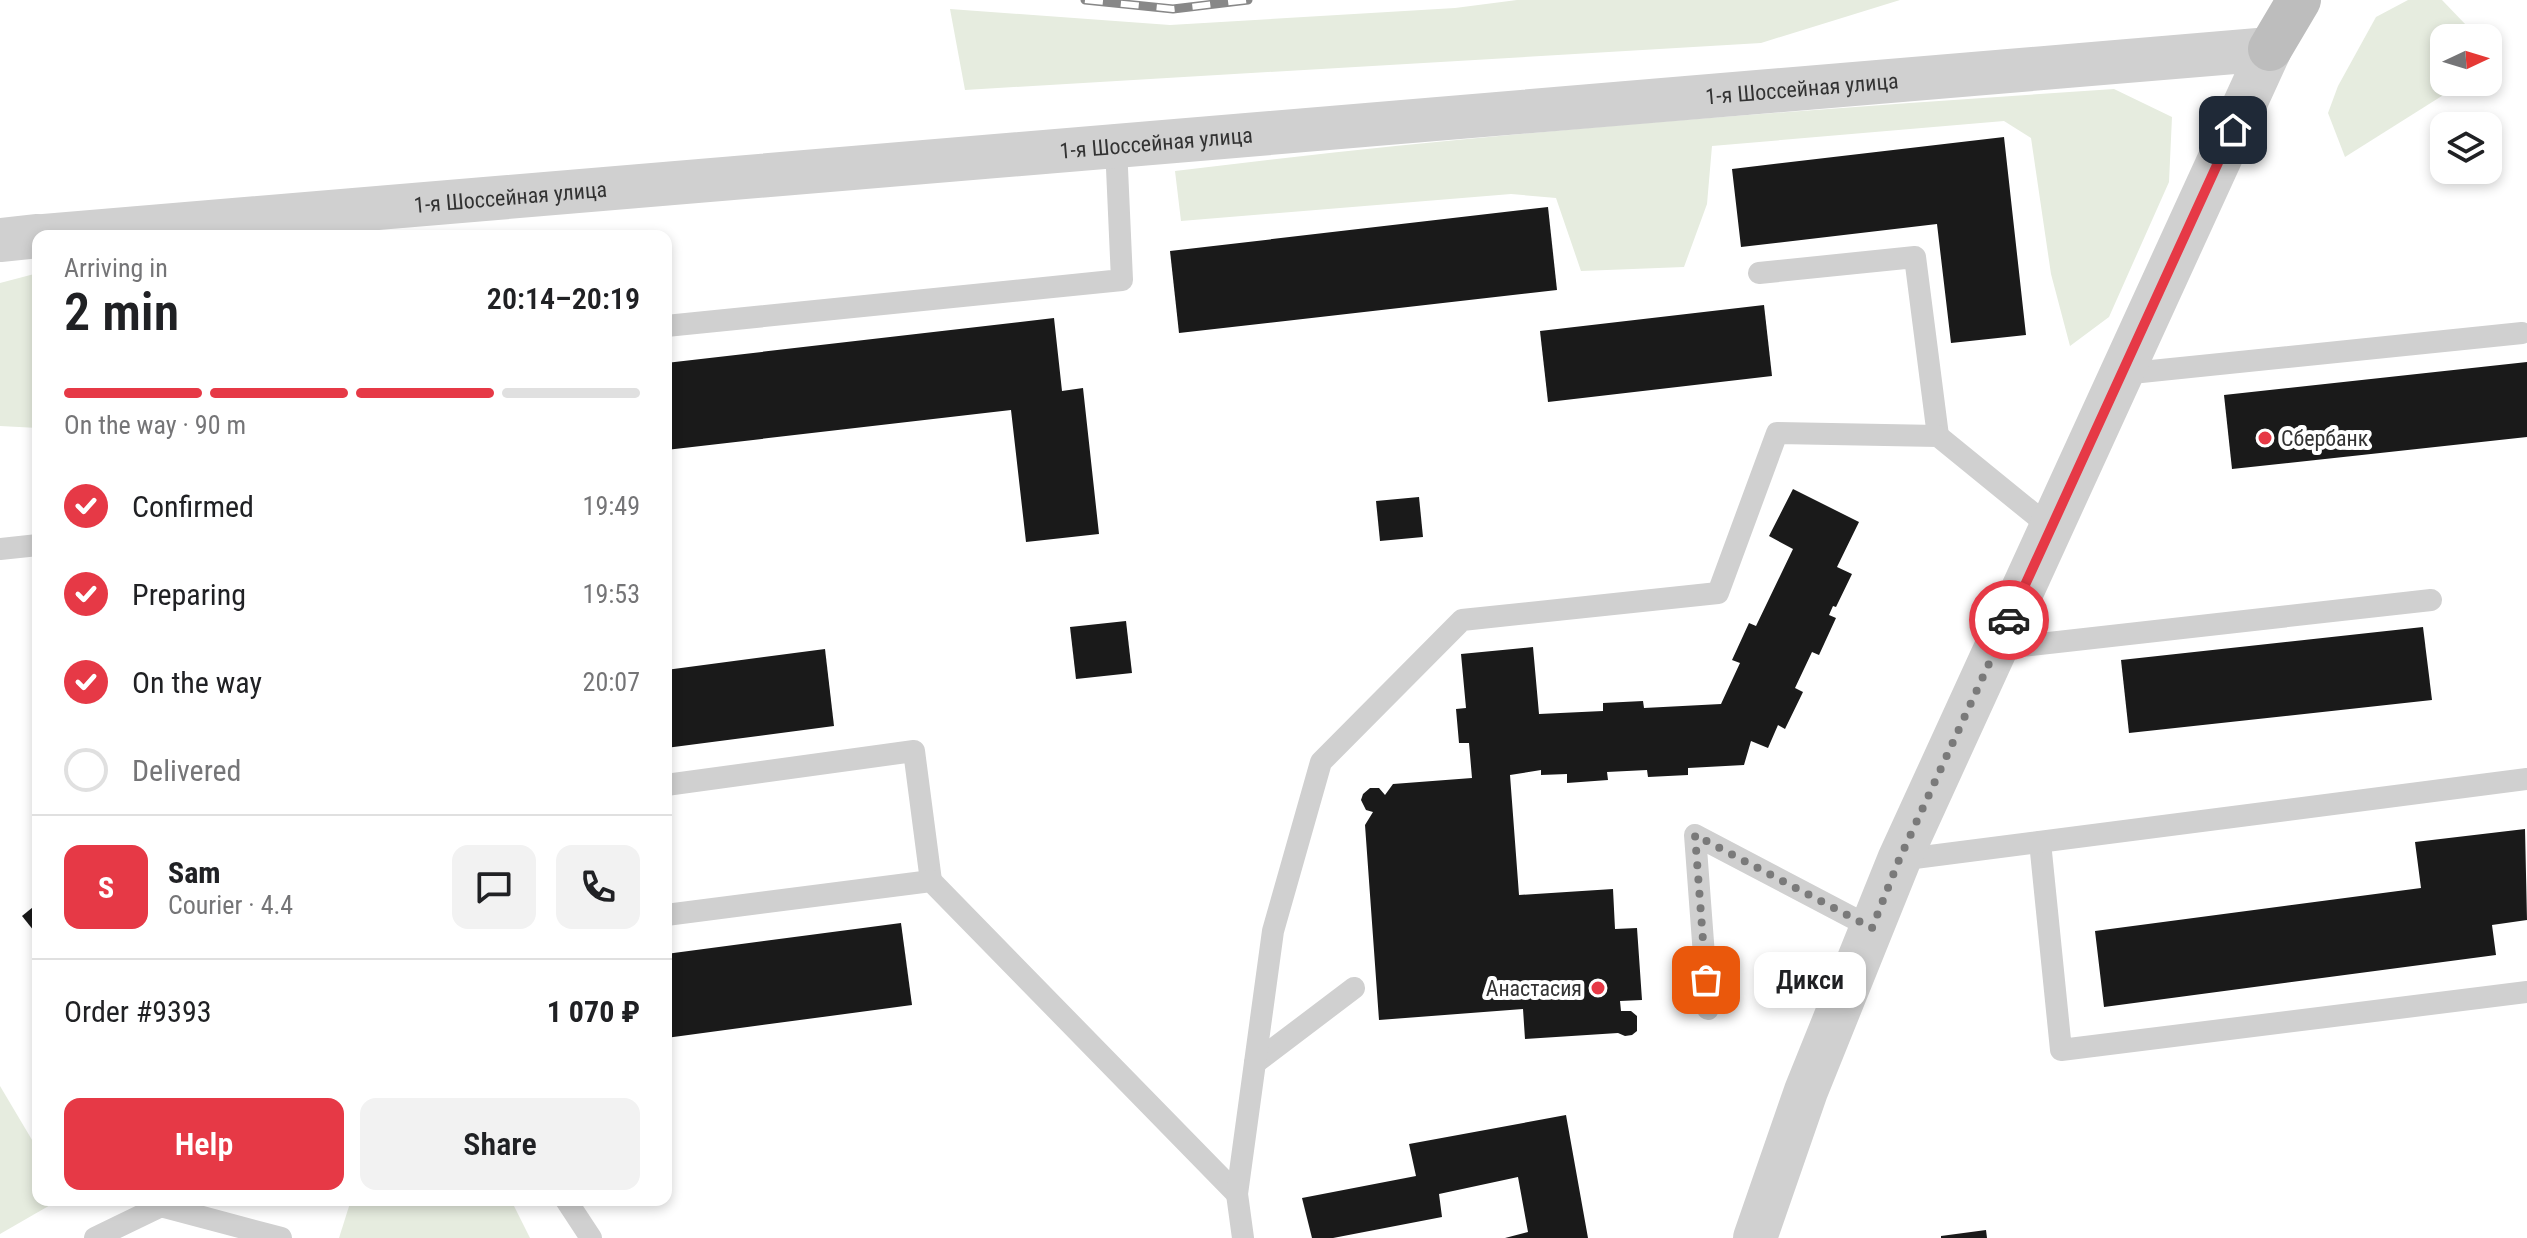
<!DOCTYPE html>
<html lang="en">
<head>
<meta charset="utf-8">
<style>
  :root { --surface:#fff; --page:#f2f2f2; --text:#202124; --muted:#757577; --line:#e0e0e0; --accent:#e63946 }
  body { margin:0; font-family:"Roboto Condensed",sans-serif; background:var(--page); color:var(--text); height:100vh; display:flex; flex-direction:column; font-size:30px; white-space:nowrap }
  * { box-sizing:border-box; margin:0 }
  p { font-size:26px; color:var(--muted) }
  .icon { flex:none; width:44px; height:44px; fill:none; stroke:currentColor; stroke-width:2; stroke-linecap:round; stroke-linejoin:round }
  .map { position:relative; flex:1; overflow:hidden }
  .panel { position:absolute; left:32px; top:230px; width:640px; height:976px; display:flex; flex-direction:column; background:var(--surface); border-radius:16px; box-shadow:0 4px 12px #0003 }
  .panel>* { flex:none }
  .needle { width:52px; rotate:86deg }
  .tools { position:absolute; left:2430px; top:24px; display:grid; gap:16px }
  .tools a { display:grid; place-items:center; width:72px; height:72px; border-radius:16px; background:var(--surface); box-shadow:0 4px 12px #0003; font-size:40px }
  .pin { position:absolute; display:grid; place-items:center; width:68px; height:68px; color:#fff; margin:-34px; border-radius:16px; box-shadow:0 4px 12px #0006 }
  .courier { position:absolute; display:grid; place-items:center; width:80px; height:80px; margin:-40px; border:6px solid #e63946; border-radius:50%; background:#fff; color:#222; box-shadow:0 2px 10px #0007 }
  .bubble { position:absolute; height:56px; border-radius:16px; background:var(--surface); box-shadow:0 4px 12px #0003; font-size:26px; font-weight:600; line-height:56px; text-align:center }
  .head em { font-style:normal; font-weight:600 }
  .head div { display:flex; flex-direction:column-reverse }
  .head { display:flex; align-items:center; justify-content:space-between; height:136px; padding:0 32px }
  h1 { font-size:52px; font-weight:600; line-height:60px }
  .bar { display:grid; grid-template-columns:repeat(4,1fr); gap:12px 8px; align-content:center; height:96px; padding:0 32px }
  .bar i { height:10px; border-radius:6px; background:var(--line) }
  .bar .selected { background:var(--accent) }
  .bar p { grid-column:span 4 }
  .line { display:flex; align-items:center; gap:20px; padding:0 32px; border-top:2px solid var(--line) }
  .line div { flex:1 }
  .round { display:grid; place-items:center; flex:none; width:84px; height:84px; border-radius:16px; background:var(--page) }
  ol { padding:0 32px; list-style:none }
  li { display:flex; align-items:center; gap:24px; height:88px }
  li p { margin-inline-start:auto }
  li .icon { padding:8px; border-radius:50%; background:var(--accent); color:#fff; stroke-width:4 }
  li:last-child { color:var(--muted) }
  li i { width:44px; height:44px; border:4px solid var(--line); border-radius:50% }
  .cta { display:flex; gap:16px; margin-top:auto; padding:16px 32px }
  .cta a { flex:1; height:92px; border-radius:16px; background:var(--accent); color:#fff; font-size:32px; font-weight:600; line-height:92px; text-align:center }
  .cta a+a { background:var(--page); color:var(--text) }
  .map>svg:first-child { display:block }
  .green { fill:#e6ecdf }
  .building { fill:#1a1a1a }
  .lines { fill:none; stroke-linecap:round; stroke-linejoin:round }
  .service { stroke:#d0d0d0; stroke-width:22 }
  .tertiary { stroke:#d0d0d0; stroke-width:44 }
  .secondary { stroke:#bdbdbd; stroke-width:44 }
  .rail-casing { stroke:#888; stroke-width:9 }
  .rail { stroke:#fff; stroke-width:6; stroke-dasharray:18; stroke-linecap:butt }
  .done { stroke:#7a7a7a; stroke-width:8; stroke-dasharray:0 14.4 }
  .route { stroke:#e63946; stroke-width:10 }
  .poi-dot { fill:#e63946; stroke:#fff; stroke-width:3 }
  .labels { text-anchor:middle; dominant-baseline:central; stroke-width:8; stroke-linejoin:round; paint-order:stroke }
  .street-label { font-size:22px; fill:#333; stroke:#fff }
  .poi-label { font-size:22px; fill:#333; stroke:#fff; text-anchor:start }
</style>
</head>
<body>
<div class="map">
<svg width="2527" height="1238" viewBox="0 0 2527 1238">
  <rect width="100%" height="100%" fill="#fff"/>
  <g class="green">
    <path d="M1517,0H1900L1761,43L965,90L950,9L1170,25L1455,8Z"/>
    <path d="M2408,0H2442L2466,25V38H2444V82H2464L2345,157L2328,113L2338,86L2376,17Z"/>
    <path d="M2114,89L2172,117L2169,182L2109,317L2070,346L2051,274L2031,138L2004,121L1712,146L1707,204L1684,267L1581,271L1556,198L1511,194L1181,221L1175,171C1487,132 1801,110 2114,89Z"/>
    <path d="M38,273V428L0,426V283Z"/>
    <path d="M0,1086L38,1150V1200H59L0,1234Z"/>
    <path d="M351,1200H511L530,1238H339Z"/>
  </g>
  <g class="building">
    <path d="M2004,137L2026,335L1951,343L1937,224L1741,247L1732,169Z"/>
    <path d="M1548,207L1557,290L1179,333L1170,251Z"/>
    <path d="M1764,305L1772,376L1548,402L1540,331Z"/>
    <path d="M1054,318L1062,391L1083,388L1099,534L1026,542L1011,410L666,450V363Z"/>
    <path d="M2527,362V437L2232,469L2224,395Z"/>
    <path d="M1793,489L1859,522L1837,567L1852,574L1836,607L1833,606L1829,615L1836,618L1819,655L1812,652L1795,688L1803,692L1785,729L1778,725L1768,748L1751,741L1744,765L1688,768V775L1648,777L1647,770L1607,772L1608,780L1567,783V774L1541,775V770L1510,775L1519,895L1613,889L1615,929L1637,928L1642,1000L1620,1001L1621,1011H1631L1637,1016V1031L1632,1035L1625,1036L1618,1033L1525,1039L1523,1009L1379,1020L1365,825L1373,812L1366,810L1361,800L1363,794L1370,788H1379L1385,795L1393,784L1472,778L1469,743H1459L1456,709L1466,708L1461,654L1533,647L1539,714L1603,711V703L1643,701L1644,708L1721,704L1740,663L1732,660L1749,623L1756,626L1793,549L1769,536Z"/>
    <path d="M1419,497L1423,537L1380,541L1376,501Z"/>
    <path d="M1126,621L1132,673L1076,679L1070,627Z"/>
    <path d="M2423,627L2432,700L2129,733L2121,660Z"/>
    <path d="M825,649L834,726L666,748V670Z"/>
    <path d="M2525,829L2527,920L2492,925L2496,955L2104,1007L2095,931L2421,888L2415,842Z"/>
    <path d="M38,903V936L22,916Z"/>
    <path d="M901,923L912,1005L666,1038V954Z"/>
    <path d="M1566,1115L1588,1238H1505L1528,1232L1518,1177L1439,1194L1442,1217L1333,1238H1312L1302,1198L1416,1176L1409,1144Z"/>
    <path d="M1986,1230L1987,1238H1941V1236Z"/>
  </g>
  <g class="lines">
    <g class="service">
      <path d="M1759,273L1915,257L1938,436"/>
      <path d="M666,326L1122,280L1116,146"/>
      <path d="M2122,374L2522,333"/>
      <path d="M0,549L38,545"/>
      <path d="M1995,649L2431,600"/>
      <path d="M666,785L914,751L931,881"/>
      <path d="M2040,842L2061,1050L2527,992"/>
      <path d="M1899,860L2527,779"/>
      <path d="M666,915L931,881L1237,1194"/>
      <path d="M1708,1009L1695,835L1872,928"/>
      <path d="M1255,1063L1354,988"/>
      <path d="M566,1200L591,1238"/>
      <path d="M95,1238L161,1206L281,1238"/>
      <path d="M1243,1238L1237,1194L1273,931L1321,762L1462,620L1718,593L1777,433L1938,436L2051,528"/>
    </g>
    <g class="tertiary">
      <path id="s1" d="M44,236L2270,49L1899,860L1806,1091L1755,1238"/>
      <path d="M0,240L38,236"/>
    </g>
    <path class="secondary" d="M2270,49L2299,0"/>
    <g class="rail-casing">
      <path id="rail" d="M1085,0L1173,9L1248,0"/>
    </g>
    <use href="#rail" class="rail"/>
  </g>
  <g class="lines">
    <path class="done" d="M1706,980L1695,835L1872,928L1899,860L2009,620"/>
    <path class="route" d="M2009,620L2233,130"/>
  </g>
  <g class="poi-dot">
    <circle cx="2265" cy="438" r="8"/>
    <circle cx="1598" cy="988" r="8"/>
  </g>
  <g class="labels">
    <g class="street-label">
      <text stroke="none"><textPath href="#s1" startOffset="1764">1-я Шоссейная улица</textPath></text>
      <text stroke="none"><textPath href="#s1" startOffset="1116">1-я Шоссейная улица</textPath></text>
      <text stroke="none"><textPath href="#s1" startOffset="468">1-я Шоссейная улица</textPath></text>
    </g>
    <g class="poi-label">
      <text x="2281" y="438">Сбербанк</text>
      <text x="1582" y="988" text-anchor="end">Анастасия</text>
    </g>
  </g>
</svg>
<div class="tools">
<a><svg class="needle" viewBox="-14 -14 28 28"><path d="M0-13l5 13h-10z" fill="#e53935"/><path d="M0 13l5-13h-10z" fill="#757577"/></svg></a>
<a><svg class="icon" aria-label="layers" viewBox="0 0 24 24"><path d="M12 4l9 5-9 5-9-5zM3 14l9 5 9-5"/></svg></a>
</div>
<div class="pin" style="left:1706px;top:980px;background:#ea580c"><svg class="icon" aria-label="bag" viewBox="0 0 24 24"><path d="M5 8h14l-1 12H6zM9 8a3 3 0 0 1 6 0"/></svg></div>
<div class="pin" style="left:2233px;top:130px;background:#1f2937"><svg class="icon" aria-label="home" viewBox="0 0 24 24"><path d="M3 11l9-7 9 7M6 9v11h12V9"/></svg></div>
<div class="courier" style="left:2009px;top:620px"><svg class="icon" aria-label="car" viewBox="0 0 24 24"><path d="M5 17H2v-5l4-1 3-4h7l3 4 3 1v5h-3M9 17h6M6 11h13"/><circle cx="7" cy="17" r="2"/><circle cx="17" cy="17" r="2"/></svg></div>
<div class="bubble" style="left:1754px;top:952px;width:112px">Дикси</div>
<section class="panel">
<div class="head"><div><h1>2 min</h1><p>Arriving in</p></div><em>20:14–20:19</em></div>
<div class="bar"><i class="selected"></i><i class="selected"></i><i class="selected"></i><i></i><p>On the way · 90 m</p></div>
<ol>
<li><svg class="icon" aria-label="check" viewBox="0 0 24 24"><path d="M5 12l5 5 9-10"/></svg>Confirmed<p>19:49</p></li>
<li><svg class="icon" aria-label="check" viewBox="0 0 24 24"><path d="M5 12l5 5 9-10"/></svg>Preparing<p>19:53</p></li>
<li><svg class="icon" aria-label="check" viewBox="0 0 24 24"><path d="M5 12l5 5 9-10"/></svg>On the way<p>20:07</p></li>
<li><i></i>Delivered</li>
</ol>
<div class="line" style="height:144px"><b class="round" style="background:var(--accent);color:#fff">S</b><div><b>Sam</b><p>Courier · 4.4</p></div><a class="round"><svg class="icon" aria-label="chat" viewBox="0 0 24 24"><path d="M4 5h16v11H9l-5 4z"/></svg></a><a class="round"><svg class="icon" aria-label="phone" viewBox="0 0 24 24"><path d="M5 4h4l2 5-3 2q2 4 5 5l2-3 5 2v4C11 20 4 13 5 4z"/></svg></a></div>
<div class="line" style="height:104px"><div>Order #9393</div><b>1 070 ₽</b></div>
<div class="cta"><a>Help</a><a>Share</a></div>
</section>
</div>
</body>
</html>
